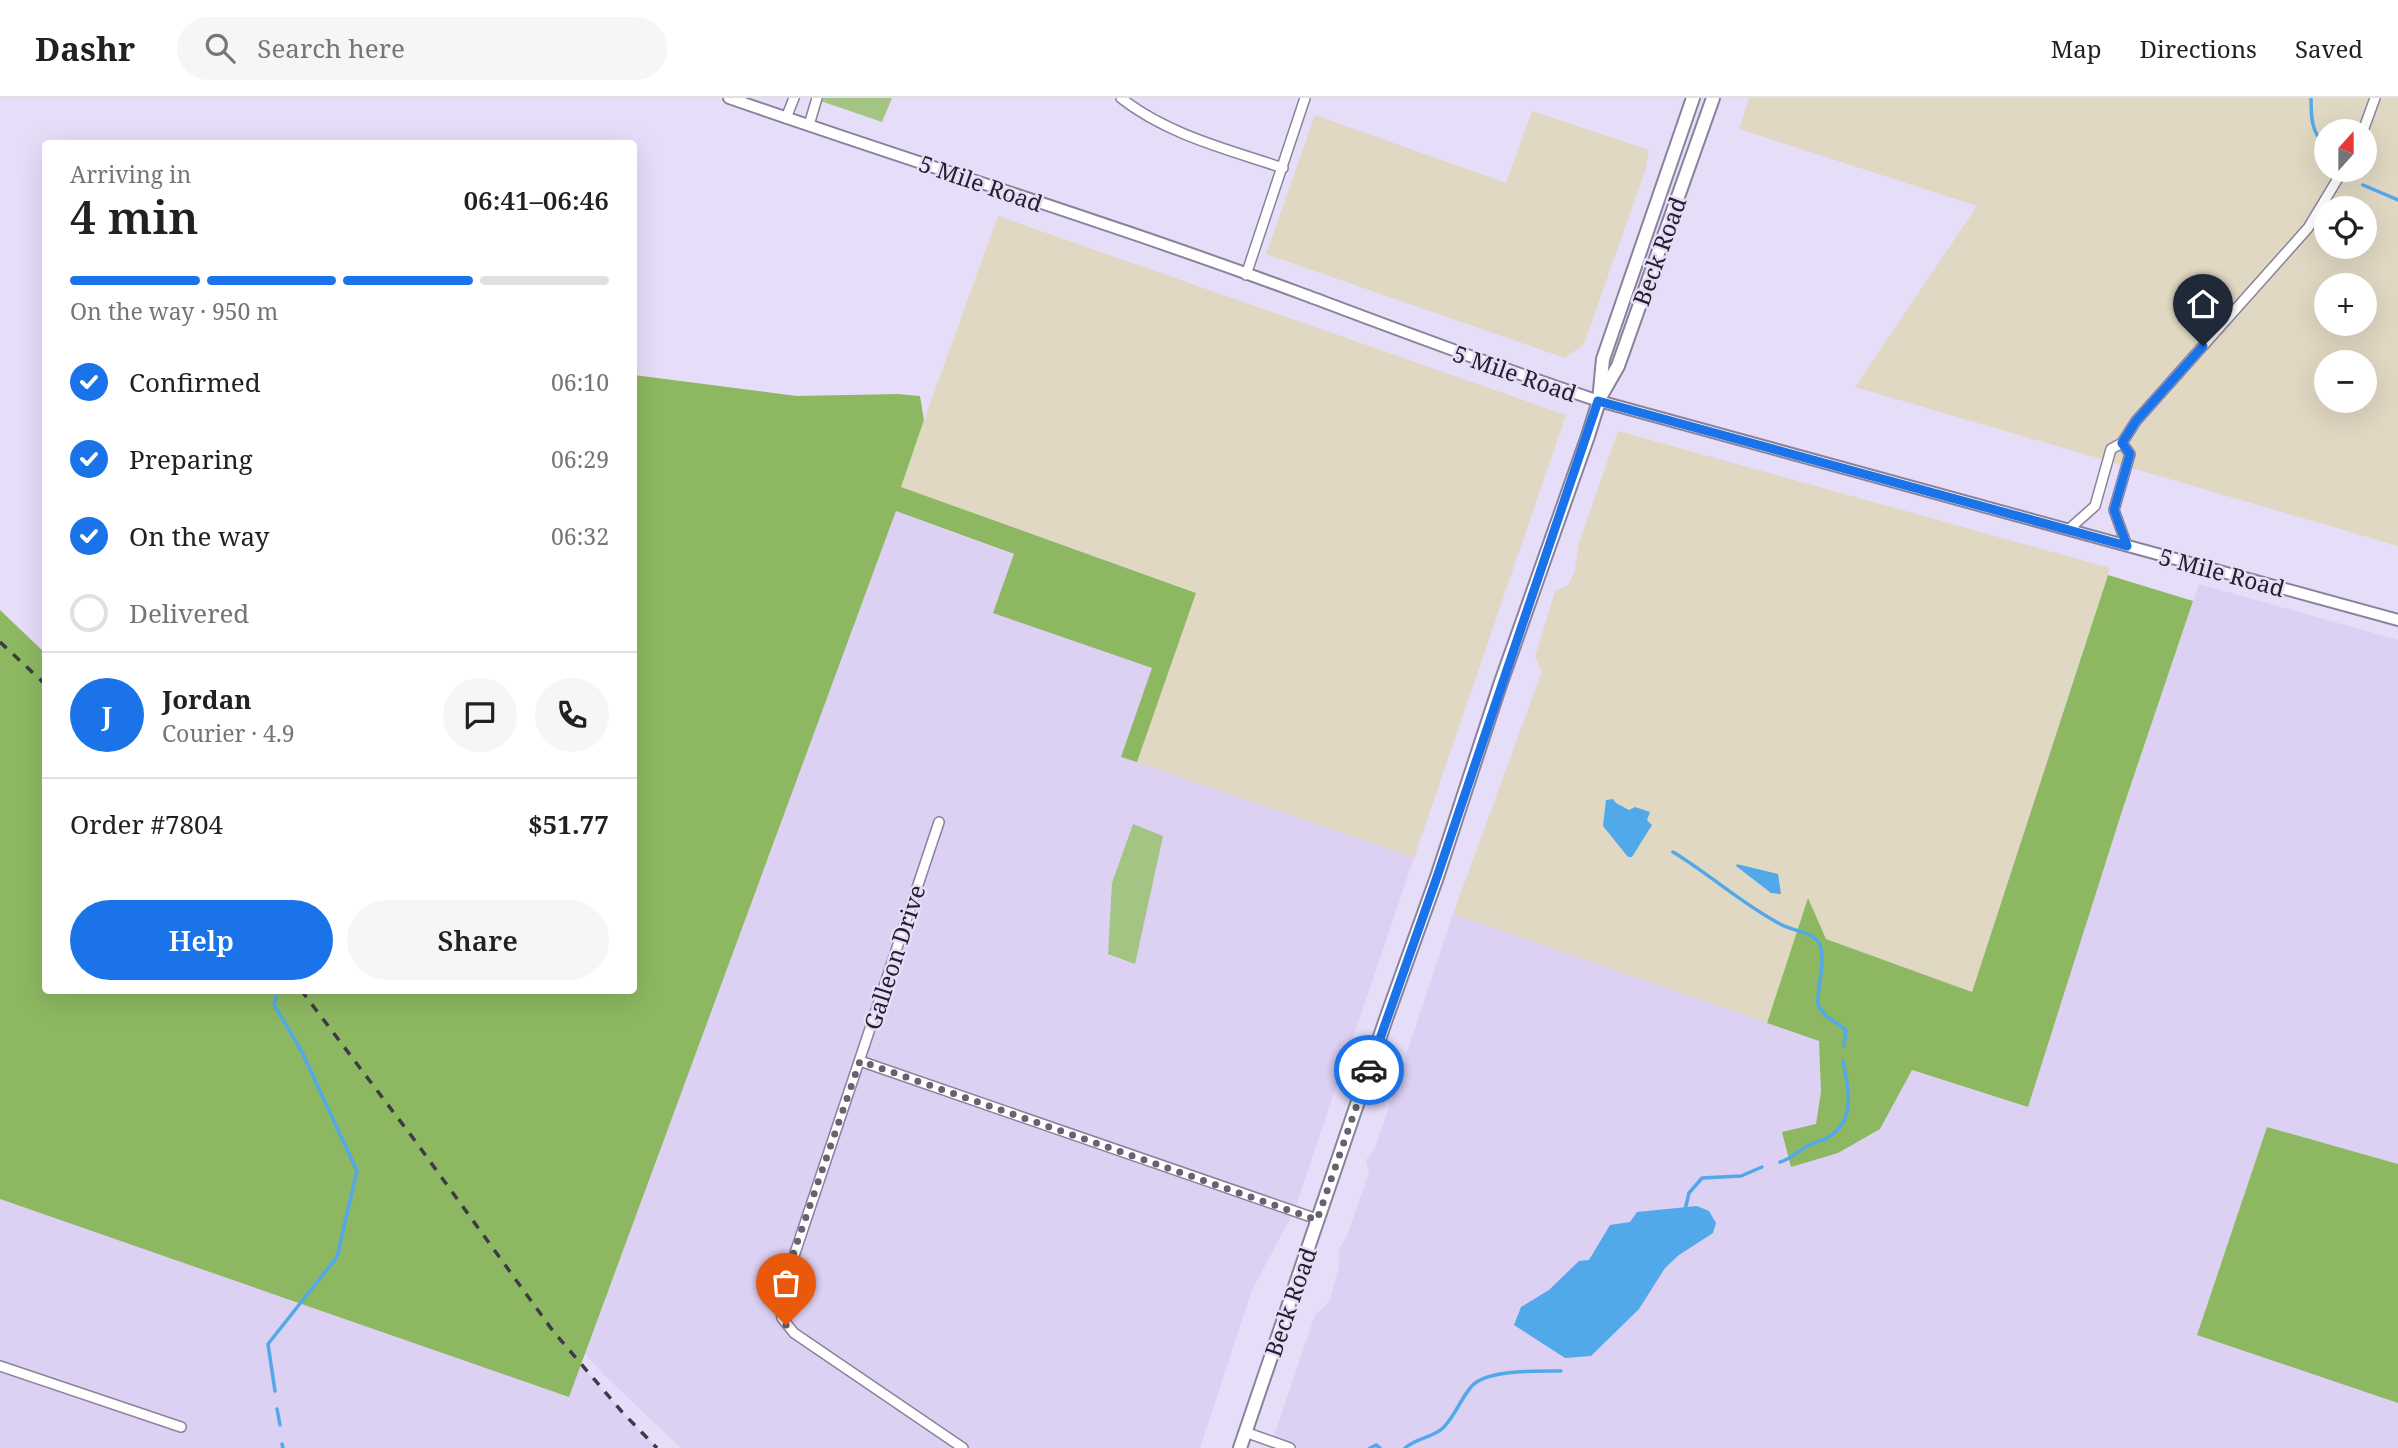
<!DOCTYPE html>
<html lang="en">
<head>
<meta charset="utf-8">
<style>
  :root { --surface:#fff; --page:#f6f6f6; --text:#202124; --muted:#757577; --line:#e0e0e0; --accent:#1a73e8 }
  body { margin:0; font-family:"Noto Serif",serif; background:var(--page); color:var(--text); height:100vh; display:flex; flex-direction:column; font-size:26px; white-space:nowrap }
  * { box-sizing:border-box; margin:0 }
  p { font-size:23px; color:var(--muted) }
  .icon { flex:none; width:38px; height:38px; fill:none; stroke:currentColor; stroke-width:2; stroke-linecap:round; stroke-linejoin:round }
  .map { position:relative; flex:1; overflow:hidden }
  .panel { position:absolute; left:42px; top:42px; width:595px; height:854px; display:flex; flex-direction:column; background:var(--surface); border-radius:7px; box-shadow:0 7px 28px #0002 }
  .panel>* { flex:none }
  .needle { width:46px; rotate:21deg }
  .fabs { position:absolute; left:2314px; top:21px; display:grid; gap:14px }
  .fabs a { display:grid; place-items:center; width:63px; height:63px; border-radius:50%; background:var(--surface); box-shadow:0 7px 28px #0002; font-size:35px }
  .pin { position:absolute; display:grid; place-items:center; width:60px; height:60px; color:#fff; margin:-72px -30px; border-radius:50% 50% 50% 0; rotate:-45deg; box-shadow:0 0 7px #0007 }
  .pin .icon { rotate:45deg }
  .courier { position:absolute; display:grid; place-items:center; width:70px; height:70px; margin:-35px; border:5px solid #1a73e8; border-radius:50%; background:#fff; color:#222; box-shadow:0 2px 9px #0007 }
  .overview em { font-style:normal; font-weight:600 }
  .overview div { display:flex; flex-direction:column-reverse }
  .overview { display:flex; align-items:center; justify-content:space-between; height:119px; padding:0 28px }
  h1 { font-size:46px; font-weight:600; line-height:52px }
  .bar { display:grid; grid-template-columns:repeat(4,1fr); gap:10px 7px; align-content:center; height:84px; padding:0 28px }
  .bar i { height:9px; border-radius:5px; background:var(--line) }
  .bar .selected { background:var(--accent) }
  .bar p { grid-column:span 4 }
  .line { display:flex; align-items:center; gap:18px; padding:0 28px; border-top:2px solid var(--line) }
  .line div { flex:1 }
  .round { display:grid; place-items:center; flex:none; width:74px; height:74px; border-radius:37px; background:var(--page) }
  ol { padding:0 28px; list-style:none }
  li { display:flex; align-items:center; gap:21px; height:77px }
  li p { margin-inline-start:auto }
  li .icon { padding:7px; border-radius:50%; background:var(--accent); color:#fff; stroke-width:4 }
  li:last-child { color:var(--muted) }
  li i { width:38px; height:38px; border:4px solid var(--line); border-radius:50% }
  .primary-button { display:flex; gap:14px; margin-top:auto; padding:14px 28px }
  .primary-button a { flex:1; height:80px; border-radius:42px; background:var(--accent); color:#fff; font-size:28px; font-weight:600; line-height:80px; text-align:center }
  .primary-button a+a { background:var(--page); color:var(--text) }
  header { display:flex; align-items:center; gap:42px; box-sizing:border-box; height:98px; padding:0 35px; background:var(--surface); border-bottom:2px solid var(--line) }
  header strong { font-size:33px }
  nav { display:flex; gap:38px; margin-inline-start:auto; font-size:24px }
  .search { width:490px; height:63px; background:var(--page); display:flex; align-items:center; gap:18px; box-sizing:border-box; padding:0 24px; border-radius:38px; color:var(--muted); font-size:26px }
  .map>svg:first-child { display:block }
  .commercial { fill:#e1d8c3; fill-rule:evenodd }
  .built { fill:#dcd0f3 }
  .green { fill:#a3c483 }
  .forest { fill:#8db861 }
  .water { fill:#52a9e9 }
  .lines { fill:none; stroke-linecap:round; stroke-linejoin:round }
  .stream { stroke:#52a9e9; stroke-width:3.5 }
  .minor-casing { stroke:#8a829b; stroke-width:12 }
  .tertiary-casing { stroke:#8a829b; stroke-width:14 }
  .secondary-casing { stroke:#8a829b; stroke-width:16 }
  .minor { stroke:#fff; stroke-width:9 }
  .tertiary { stroke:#fff; stroke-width:10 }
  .secondary { stroke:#fff; stroke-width:12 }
  .rail { stroke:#3e3b47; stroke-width:3.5; stroke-dasharray:9 9; stroke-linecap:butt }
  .done { stroke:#676272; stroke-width:7; stroke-dasharray:0 12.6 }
  .route { stroke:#1a73e8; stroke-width:9 }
  .labels { text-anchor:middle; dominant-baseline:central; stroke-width:5; stroke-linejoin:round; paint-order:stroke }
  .street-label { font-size:23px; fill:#23202a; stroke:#e6ddf9 }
</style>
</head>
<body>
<header>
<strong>Dashr</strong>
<div class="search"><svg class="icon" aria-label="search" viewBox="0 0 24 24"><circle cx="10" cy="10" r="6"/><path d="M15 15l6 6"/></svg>Search here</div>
<nav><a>Map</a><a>Directions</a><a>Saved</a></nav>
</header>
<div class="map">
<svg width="2398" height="1350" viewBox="0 0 2398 1350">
  <rect width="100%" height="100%" fill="#e6ddf9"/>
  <g class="commercial">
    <path d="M1749,0H2398V448L1855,289L1977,108L1739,31ZM2326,33H2364V72H2326ZM2326,110H2364V149H2326ZM2326,187H2364V226H2326ZM2326,264H2364V303H2326Z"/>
    <path d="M1532,13L1649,52L1645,73L1584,246L1565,260L1266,156L1315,17L1506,85Z"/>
    <path d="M998,118L1566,317L1414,760L1121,659L1178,488L900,389Z"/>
    <path d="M1618,333L2110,470L1972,894L1826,841L1808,801L1767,925L1453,816L1542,573L1535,559L1555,493L1568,487L1574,475L1579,445Z"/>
  </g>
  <g class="built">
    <path d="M896,413L1014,457L994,515L1153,570L1122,659L1414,760L1294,1113L1252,1192L1200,1350H681L605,1278L585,1256Z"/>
    <path d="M2199,486L2398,542V1066L2267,1029L2197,1236L2398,1305V1350H1290L1272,1344L1315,1217L1329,1204L1339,1169V1150L1347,1138L1369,1075L1366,1062L1375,1050L1453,816L1819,943L2027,1009L2123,710Z"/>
    <path d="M0,1101L569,1299L581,1267L623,1315L657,1350H0Z"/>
  </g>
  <g class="green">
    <path d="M812,0H892L882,24Z"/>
    <path d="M1133,726L1163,738L1135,866L1108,856L1112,785Z"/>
  </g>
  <g class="forest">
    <path d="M634,277L797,298L898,296L920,298L924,322L901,389L1196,495L1137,664L1121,659L1152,570L993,515L1014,456L896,413L569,1299L0,1101V512L45,555L46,892H634Z"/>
    <path d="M2108,477L2193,503L2123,710L2028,1009L1912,972L1880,1031L1838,1055L1791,1069L1782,1034L1816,1026L1821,994L1819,943L1767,925L1808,800L1826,841L1972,894Z"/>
    <path d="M2267,1029L2398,1066V1305L2197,1237Z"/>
  </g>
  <g class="water">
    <path d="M1613,701L1616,705L1629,712L1635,709L1650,714L1647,722L1652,727L1632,759H1628L1603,728L1606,702Z"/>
    <path d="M1737,766L1778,776L1781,796L1771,795L1736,768Z"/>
    <path d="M1697,1108L1709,1113L1716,1125L1713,1135L1679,1157L1665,1170L1639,1211L1591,1258L1565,1260L1514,1227L1521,1209L1549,1192L1579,1163L1589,1162L1610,1127L1630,1124L1637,1114Z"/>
  </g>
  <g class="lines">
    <g class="stream">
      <path d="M2311,0C2311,18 2311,35 2326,48"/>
      <path d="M2363,87L2398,102"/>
      <path d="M1673,754C1711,777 1743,807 1782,827C1793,833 1815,834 1820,847C1826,866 1817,887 1818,907L1825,917L1846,932L1844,948"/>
      <path d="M1780,1064C1791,1061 1798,1053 1809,1047C1815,1044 1823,1043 1829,1039C1857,1021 1848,990 1843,963"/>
      <path d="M1685,1112L1689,1095L1702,1080L1741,1078L1762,1069"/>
      <path d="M275,1293L268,1246L337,1159L357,1073L302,954L274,907L276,898"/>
      <path d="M277,1311L280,1327"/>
      <path d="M282,1346L283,1350"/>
      <path d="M1370,1350L1376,1347L1380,1350"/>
      <path d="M1405,1350C1418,1339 1432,1340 1443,1330C1455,1318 1460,1302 1471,1289C1485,1271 1539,1273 1561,1273"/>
    </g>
    <g class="minor-casing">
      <g id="minor">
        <path d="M1121,0C1168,37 1227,51 1283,70"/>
        <path d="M786,20L794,0"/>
        <path d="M809,27L817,0"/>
        <path d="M2363,33L2375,0"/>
        <path d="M1246,177L1305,0"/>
        <path d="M2122,345L2136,323L2308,130L2343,72"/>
        <path d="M2068,432L2095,408L2111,351L2122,345L2130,356L2114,412L2127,448"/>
        <path d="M939,724L779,1203L782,1220L794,1235L963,1350"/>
        <path d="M860,963L1317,1121"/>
        <path d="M0,1268L181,1329"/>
        <path d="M1245,1334L1290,1350"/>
      </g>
    </g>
    <g class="tertiary-casing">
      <path id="tertiary" d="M729,0C919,66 1111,125 1300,195C1399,232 1498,270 1599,303L2398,522"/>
    </g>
    <g class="secondary-casing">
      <g id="secondary">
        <path d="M1602,296L1618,268L1713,0"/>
        <path d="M1240,1350L1386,921L1437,779L1500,587L1588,338L1599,303L1603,261L1693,0"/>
      </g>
    </g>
    <use href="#minor" class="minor"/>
    <use href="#tertiary" class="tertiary"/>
    <use href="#secondary" class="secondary"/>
    <g class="rail">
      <path d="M0,544L46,587"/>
      <path d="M301,892L413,1040L553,1233L623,1315L657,1350"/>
    </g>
  </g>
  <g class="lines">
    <path class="done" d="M786,1227L779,1211L780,1194L860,963L1317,1122L1369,972"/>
    <path class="route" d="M1369,972L1437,779L1598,303L2127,448L2114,412L2130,356L2122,345L2136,323L2203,248"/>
  </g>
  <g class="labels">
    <g class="street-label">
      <text transform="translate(981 85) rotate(19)">5 Mile Road</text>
      <text transform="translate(1659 153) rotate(-70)">Beck Road</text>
      <text transform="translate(1515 275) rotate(19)">5 Mile Road</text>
      <text transform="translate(2222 474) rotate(15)">5 Mile Road</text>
      <text transform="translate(894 859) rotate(-72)">Galleon Drive</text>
      <text transform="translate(1290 1204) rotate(-71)">Beck Road</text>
    </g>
  </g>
</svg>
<div class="fabs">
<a><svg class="needle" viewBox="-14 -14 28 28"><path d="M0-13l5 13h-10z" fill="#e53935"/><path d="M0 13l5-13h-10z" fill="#757577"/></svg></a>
<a><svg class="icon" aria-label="locate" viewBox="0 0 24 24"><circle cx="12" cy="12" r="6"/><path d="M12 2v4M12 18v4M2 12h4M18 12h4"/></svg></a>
<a>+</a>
<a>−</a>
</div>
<div class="pin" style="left:786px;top:1227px;background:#ea580c"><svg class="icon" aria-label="bag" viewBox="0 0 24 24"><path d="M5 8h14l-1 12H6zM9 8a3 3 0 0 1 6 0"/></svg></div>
<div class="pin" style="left:2203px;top:248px;background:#1f2937"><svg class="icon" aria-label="home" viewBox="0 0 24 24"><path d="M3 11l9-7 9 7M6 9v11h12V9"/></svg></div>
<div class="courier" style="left:1369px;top:972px"><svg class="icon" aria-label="car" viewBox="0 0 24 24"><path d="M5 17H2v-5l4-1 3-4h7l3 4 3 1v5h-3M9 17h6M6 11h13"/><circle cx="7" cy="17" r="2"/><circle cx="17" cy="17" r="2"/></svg></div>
<section class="panel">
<div class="overview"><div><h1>4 min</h1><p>Arriving in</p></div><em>06:41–06:46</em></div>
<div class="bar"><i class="selected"></i><i class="selected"></i><i class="selected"></i><i></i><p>On the way · 950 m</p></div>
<ol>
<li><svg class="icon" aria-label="check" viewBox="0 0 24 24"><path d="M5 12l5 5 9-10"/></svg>Confirmed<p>06:10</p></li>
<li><svg class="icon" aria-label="check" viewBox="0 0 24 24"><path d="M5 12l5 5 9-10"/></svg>Preparing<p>06:29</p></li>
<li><svg class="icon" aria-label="check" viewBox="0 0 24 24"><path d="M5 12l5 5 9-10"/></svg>On the way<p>06:32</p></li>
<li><i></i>Delivered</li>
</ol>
<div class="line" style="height:126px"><b class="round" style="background:var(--accent);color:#fff">J</b><div><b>Jordan</b><p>Courier · 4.9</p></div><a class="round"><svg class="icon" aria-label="chat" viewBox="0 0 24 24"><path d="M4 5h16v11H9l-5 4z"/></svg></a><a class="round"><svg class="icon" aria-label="phone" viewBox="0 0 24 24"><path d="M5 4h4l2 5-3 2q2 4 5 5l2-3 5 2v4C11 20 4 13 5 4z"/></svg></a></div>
<div class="line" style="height:91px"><div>Order #7804</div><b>$51.77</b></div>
<div class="primary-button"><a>Help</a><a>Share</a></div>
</section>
</div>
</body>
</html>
